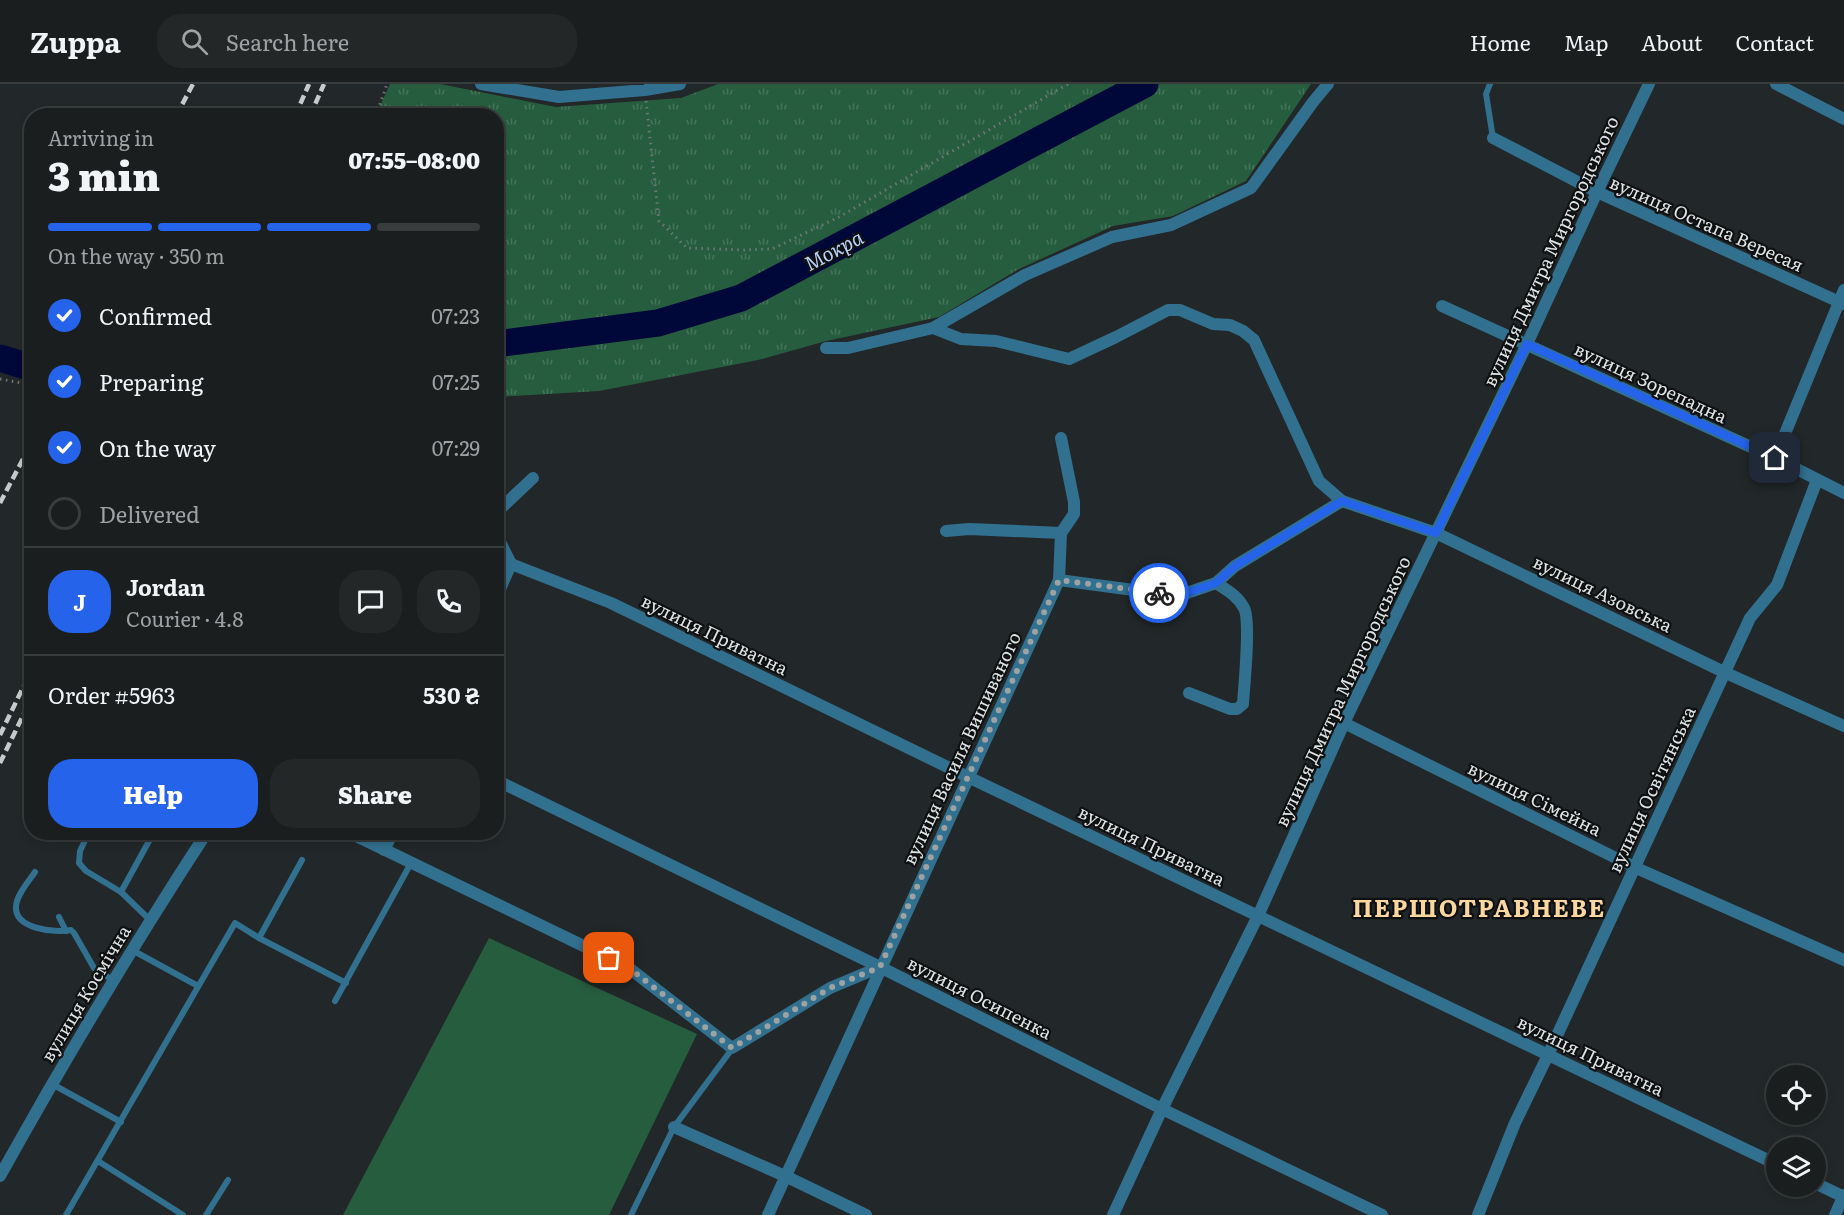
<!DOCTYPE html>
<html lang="en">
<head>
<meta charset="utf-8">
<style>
  :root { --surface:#1a1e1f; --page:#232728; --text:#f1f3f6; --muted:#9fa2a4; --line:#383c3d; --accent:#2563eb }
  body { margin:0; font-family:Literata,serif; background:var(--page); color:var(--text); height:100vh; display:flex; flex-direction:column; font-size:22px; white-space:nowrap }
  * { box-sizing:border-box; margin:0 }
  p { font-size:20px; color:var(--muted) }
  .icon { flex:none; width:33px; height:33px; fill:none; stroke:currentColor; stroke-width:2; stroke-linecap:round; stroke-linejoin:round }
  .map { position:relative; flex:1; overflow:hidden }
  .sheet { position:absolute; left:24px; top:24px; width:480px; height:732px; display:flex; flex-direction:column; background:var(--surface); border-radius:24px; box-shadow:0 3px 9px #0003,0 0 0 2px var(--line) }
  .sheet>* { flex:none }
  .buttons { position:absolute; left:1766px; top:981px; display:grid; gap:12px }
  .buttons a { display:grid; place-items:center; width:60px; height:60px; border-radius:50%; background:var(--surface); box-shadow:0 3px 9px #0003,0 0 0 2px var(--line); font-size:30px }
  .pin { position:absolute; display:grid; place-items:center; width:51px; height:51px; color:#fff; margin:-26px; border-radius:12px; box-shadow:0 3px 9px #0006 }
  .courier { position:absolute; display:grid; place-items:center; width:60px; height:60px; margin:-30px; border:4px solid #2563eb; border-radius:50%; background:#fff; color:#222; box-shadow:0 2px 8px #0007 }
  .headline em { font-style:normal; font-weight:800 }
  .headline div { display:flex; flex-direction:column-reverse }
  .headline { display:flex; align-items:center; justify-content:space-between; height:102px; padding:0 24px }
  h1 { font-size:39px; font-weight:800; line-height:45px }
  .bar { display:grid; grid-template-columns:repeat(4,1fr); gap:9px 6px; align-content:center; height:72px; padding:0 24px }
  .bar i { height:8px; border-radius:4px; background:var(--line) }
  .bar .active { background:var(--accent) }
  .bar p { grid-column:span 4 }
  .line { display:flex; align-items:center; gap:15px; padding:0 24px; border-top:2px solid var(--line) }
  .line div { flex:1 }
  .round { display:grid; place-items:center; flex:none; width:63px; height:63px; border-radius:24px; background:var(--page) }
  ol { padding:0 24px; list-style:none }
  li { display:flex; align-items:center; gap:18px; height:66px }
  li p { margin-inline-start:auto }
  li .icon { padding:6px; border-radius:50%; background:var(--accent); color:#fff; stroke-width:4 }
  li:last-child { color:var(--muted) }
  li i { width:33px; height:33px; border:3px solid var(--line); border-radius:50% }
  .action { display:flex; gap:12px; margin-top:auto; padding:12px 24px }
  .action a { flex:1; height:69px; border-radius:24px; background:var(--accent); color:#fff; font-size:24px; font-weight:800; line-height:69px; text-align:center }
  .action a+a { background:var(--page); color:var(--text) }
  header { display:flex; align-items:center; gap:36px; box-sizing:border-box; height:84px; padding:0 30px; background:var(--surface); border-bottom:2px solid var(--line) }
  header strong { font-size:28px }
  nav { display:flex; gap:33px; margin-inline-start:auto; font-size:21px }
  .search { width:420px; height:54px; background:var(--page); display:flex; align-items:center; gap:15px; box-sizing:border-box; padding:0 21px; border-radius:24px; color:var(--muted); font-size:22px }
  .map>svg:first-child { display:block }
  .grass { fill:url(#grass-tufts) }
  .pitch { fill:#275d3f }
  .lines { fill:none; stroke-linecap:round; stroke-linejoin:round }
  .river { stroke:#000839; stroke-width:27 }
  .path { stroke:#717677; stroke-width:3; stroke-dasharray:1.5 4.5; stroke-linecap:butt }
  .service { stroke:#327090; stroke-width:6 }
  .minor { stroke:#327090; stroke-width:12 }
  .rail { stroke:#c6cacb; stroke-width:4.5; stroke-dasharray:9 4.5; stroke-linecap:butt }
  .done { stroke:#9da2a3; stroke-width:6; stroke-dasharray:0 10.8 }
  .route { stroke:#2563eb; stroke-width:8 }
  .labels { text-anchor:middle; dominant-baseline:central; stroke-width:4.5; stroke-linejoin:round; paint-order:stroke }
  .street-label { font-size:18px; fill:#dfe3e4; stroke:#0e1011 }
  .water-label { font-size:20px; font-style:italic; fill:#b9d1f8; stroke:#0e1011 }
  .district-label { font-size:24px; font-weight:bold; letter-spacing:1.5px; fill:#fad7a1; stroke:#0e1011 }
</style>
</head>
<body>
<header>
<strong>Zuppa</strong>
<div class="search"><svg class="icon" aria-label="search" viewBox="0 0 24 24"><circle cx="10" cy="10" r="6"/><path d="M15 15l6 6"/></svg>Search here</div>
<nav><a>Home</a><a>Map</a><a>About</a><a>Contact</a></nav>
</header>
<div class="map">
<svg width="1844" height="1131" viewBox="0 0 1844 1131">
  <defs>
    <pattern id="grass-tufts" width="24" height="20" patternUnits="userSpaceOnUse" patternTransform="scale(1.5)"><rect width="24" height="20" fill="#275d3f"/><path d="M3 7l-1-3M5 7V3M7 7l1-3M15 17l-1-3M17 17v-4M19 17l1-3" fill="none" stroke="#46745b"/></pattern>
  </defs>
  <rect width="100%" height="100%" fill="#222829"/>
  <path class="grass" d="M390,0H440L556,23L681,14L718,0H1311L1246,97L1173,132L1113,142L1019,185L939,233L826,257L758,276L599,307L497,313L496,32L376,31Z"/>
  <path class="pitch" d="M489,854L697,950L609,1131H343Z"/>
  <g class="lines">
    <g class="river">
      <path d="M496,260L658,239L741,214L1145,0"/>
      <path d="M0,274L32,284"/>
    </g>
    <g class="path">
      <path d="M646,17L659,137L687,164L744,166L772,165L839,133L1068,0"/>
      <path d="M376,32L387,0"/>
      <path d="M0,295L32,301"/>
    </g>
    <g class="service">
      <path d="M1490,0L1486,10L1493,54"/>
      <path d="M89,748L80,767L79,779L86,787L121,808L150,836"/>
      <path d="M35,788C29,797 17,810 16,822C14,845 54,849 71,846L74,849L94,884L114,897"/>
      <path d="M121,808L154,748"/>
      <path d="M59,833L66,847"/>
      <path d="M259,854L346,899"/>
      <path d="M132,866L198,902"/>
      <path d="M335,917L411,779"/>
      <path d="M52,1000L121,1038"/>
      <path d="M98,1077L183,1131"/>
      <path d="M66,1131L235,839L259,854L302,776"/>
      <path d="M206,1131L228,1096"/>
      <path d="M631,1131L674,1043L732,965"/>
    </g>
    <g class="minor">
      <path d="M481,0L559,13L645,6L680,0"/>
      <path d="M1776,0L1844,35"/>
      <path d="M1493,54L1597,108L1844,220"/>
      <path d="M1442,222L1775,374L1844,409"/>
      <path d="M933,244L1025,191L1112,153L1171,141L1251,104L1313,18L1328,0"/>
      <path d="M826,264H848L933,244L961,255L996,257L1069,275L1116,253L1168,226H1180L1213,240L1230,241L1243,247L1254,256L1319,397L1342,417L1436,449L1726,589L1844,642"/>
      <path d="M1775,374L1844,206"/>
      <path d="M946,447L969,445L1061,449"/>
      <path d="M511,480L611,519L968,693L1776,1080"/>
      <path d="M1059,496L1061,449L1074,430V418L1061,354"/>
      <path d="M496,514L511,480L500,458L498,427L533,394"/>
      <path d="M1189,609L1230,625H1237L1243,620C1244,602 1251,537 1244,524C1238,512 1227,506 1216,499"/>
      <path d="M1344,639L1634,783L1844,876"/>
      <path d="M496,696L880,883L1162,1025L1382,1131"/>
      <path d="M348,748L629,884L732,964L830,904L880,883"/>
      <path d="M384,766L393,748"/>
      <path d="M674,1043L785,1092L866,1131"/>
      <path d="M0,1092C65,975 134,860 207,748"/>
      <path d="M1815,1099L1844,1113"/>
      <path d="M768,1131L1059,496L1178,512L1216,499L1235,482L1342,417"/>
      <path d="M1113,1131L1162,1025L1258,832L1344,639L1527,260L1597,108L1649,0"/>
      <path d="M1478,1131L1515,1039L1548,971L1750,534L1777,501L1817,396"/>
      <path d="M1835,1131L1844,1111"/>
    </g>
    <g class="rail">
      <path d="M176,32L193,0"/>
      <path d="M295,32L309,0"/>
      <path d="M310,32L324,0"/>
      <path d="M0,419L32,358"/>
      <path d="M0,651L32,585"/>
      <path d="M0,679L32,613"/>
    </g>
  </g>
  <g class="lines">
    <path class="done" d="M609,874L629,884L732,964L830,904L880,883L1059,496L1159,509"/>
    <path class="route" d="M1159,509L1178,512L1216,499L1235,482L1342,417L1436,449L1527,260L1775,374"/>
  </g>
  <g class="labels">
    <g class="street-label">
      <text transform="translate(1707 139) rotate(24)">вулиця Остапа Вересая</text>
      <text transform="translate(1550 167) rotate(-65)">вулиця Дмитра Миргородського</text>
      <text transform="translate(1651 298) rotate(25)">вулиця Зорепадна</text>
      <text transform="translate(1603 509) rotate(26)">вулиця Азовська</text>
      <text transform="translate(715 550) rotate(26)">вулиця Приватна</text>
      <text transform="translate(1342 607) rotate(-65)">вулиця Дмитра Миргородського</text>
      <text transform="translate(961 664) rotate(-65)">вулиця Василя Вишиваного</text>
      <text transform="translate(1651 705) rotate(-65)">вулиця Освітянська</text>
      <text transform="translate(1535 714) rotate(26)">вулиця Сімейна</text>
      <text transform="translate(1152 761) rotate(26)">вулиця Приватна</text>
      <text transform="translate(85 909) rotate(-59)">вулиця Космічна</text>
      <text transform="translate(980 913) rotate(27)">вулиця Осипенка</text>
      <text transform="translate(1591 971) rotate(26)">вулиця Приватна</text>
    </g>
    <g class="water-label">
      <text transform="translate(833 165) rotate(-28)">Мокра</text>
    </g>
    <g class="district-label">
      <text x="1479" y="822">ПЕРШОТРАВНЕВЕ</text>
    </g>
  </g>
</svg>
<div class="buttons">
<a><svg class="icon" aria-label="locate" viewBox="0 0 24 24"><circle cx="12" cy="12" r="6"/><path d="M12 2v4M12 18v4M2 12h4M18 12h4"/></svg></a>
<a><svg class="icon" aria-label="layers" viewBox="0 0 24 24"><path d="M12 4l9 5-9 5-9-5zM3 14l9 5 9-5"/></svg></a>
</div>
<div class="pin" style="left:609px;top:874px;background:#ea580c"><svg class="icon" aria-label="bag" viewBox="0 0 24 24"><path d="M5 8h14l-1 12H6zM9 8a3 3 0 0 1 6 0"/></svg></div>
<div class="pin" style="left:1775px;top:374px;background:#1f2937"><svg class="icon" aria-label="home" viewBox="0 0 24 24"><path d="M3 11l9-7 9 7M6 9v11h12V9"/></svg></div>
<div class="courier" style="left:1159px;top:509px"><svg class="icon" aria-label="bike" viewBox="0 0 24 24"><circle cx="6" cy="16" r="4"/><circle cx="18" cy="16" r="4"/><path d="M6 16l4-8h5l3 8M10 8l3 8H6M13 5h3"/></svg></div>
<section class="sheet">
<div class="headline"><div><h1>3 min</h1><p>Arriving in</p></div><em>07:55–08:00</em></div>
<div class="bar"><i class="active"></i><i class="active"></i><i class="active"></i><i></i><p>On the way · 350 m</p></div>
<ol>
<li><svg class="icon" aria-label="check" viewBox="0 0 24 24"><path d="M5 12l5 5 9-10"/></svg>Confirmed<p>07:23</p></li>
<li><svg class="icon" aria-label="check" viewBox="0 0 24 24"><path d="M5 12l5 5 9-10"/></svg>Preparing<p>07:25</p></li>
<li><svg class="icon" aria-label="check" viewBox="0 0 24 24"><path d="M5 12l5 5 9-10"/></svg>On the way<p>07:29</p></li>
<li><i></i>Delivered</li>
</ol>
<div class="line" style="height:108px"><b class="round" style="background:var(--accent);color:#fff">J</b><div><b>Jordan</b><p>Courier · 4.8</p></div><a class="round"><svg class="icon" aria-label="chat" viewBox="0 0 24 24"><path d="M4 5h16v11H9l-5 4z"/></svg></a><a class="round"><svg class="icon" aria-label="phone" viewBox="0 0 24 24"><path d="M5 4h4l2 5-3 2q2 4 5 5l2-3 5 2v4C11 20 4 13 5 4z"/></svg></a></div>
<div class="line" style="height:78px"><div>Order #5963</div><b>530 ₴</b></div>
<div class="action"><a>Help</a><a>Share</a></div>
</section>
</div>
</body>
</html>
